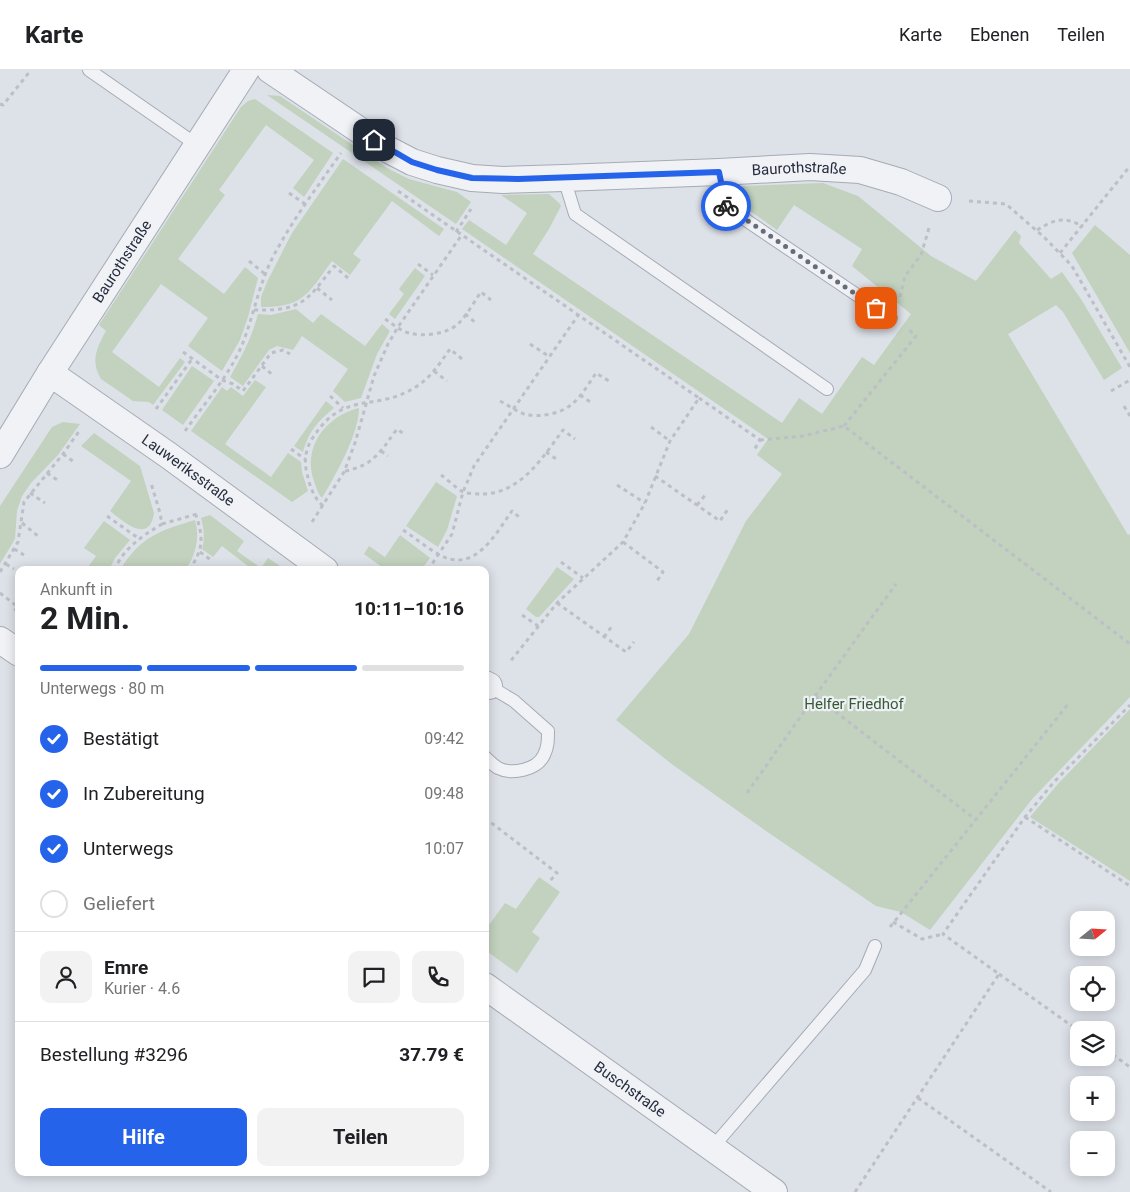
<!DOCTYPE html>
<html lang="de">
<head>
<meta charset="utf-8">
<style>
  :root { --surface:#fff; --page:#f2f2f2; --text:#202124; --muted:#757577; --line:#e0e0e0; --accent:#2563eb }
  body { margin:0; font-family:Roboto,sans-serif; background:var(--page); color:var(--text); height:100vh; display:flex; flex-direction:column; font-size:19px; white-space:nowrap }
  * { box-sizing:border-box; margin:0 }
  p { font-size:16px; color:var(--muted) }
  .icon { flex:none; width:28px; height:28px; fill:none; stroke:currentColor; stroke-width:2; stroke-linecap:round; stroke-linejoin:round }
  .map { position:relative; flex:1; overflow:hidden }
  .sheet { position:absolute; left:15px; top:496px; width:474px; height:610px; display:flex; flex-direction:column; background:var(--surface); border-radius:10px; box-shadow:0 2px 12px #0003 }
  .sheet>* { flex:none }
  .needle { width:32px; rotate:72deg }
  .tools { position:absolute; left:1070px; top:841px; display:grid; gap:10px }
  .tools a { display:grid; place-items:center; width:45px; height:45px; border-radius:10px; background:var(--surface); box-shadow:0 2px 12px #0003; font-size:25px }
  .pin { position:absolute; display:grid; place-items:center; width:42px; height:42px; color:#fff; margin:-21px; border-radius:10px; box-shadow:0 2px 8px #0006 }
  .courier { position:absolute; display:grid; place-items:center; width:50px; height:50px; margin:-25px; border:4px solid #2563eb; border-radius:50%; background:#fff; color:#222; box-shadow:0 1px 6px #0007 }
  .overview em { font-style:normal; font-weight:700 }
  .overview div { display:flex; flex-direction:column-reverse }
  .overview { display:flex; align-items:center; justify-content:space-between; height:85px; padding:0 25px }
  h1 { font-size:32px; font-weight:700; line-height:38px }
  .bar { display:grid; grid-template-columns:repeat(4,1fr); gap:8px 5px; align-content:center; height:60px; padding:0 25px }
  .bar i { height:6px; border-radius:4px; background:var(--line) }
  .bar .selected { background:var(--accent) }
  .bar p { grid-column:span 4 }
  .line { display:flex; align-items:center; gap:12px; padding:0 25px; border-top:1px solid var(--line) }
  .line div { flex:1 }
  .round { display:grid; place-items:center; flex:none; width:52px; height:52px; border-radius:10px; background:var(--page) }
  ol { padding:0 25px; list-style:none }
  li { display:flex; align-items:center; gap:15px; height:55px }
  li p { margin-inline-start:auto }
  li .icon { padding:5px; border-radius:50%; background:var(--accent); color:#fff; stroke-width:4 }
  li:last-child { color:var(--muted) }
  li i { width:28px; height:28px; border:2px solid var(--line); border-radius:50% }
  .primary-button { display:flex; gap:10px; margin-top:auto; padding:10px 25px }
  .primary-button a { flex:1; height:58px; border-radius:10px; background:var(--accent); color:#fff; font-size:20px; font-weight:700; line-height:58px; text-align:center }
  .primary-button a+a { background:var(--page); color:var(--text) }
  header { display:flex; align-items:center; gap:30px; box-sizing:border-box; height:70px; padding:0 25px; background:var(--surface); border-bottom:1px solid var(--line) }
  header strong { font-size:24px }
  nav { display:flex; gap:28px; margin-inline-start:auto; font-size:18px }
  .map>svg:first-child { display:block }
  .green { fill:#c2d2be }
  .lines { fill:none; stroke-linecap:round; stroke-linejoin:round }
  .lane-casing { stroke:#a6abb5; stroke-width:14 }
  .street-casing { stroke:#a6abb5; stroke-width:28 }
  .path { stroke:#bcbfc6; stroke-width:3; stroke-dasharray:4 4; stroke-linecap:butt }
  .lane { stroke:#f0f2f6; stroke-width:12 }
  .street { stroke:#f0f2f6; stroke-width:26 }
  .done { stroke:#676c7a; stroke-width:5; stroke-dasharray:0 9 }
  .route { stroke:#2563eb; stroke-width:6 }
  .labels { text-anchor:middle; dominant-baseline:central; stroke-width:4.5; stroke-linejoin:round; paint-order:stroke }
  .street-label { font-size:15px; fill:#272d3e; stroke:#edf0f5 }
  .park-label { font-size:15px; fill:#375a34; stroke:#edf0f5 }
</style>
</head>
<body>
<header>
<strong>Karte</strong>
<nav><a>Karte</a><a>Ebenen</a><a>Teilen</a></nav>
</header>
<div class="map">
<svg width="1130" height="1122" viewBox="0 0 1130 1122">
  <rect width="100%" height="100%" fill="#dde1e8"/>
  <g class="green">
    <path d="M267,25L280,26L387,98L409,109L457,122L471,132L456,154Z"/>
    <path d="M255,29L333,83L304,127L293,118L314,90L266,55L219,120L225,125L178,189L224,224L245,197L258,208L248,247L240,270L222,301L188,276L208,248L161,214L112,282L159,317L180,288L185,292L153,335L149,332L133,331L101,309C90,291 97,277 106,261L99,255L241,37L248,31Z"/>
    <path d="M343,89L444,159L439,166L392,131L353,184L361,190L350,205L332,191C309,222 304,238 261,237V227L267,212L292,163Z"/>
    <path d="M823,113L858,126L931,186L976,211L1015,160L1021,166L1019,173L1051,209L1062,202L1081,229L1122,298L1104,310L1063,242L1056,235L1008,264L1128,465L1130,464V627L1033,728L930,860L901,842L876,836L766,761L673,695L616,650L689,564L746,451L782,404L757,385L768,369L462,159L469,150L506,175L527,143L501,125L549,124L559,133L561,136L549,159L533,184L782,353L799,328L822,344L862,287L874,295L911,244L852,196L862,179L794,135L777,160L742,135L741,116Z"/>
    <path d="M1095,155L1130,185V283L1072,183Z"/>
    <path d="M415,198L425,206L395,249L389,244L404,224L399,219Z"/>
    <path d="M296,239L313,253L321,244L365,276L382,254L390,261L377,284L361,328L345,332L333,321L348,299L302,266L293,280L277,276L269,280L243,316L230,307C242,286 252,267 258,244L271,245Z"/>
    <path d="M192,296L214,311L183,355L162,340Z"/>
    <path d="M255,310L266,317L225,374L271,407L288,383L301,392L302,402L308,421L292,432L191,361L222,317L227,321L231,317L243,326Z"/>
    <path d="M326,331L334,338C317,352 309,361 303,382L294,376Z"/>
    <path d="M359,338C359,364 335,406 322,428C318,424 316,417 314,411C302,377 326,346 359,338Z"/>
    <path d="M63,352L80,354L58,385L31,413L22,426L17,441L15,469L0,494V436L52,357Z"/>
    <path d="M94,363L140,396L154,443C149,475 124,452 110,441L131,411L81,376Z"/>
    <path d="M436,412L457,426L447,460L438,477L406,456Z"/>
    <path d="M210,445L244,471L237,481L261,498L268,488L286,500H253L222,476L213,487L202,479C205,469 204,458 201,448Z"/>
    <path d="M195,450C200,467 196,486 185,500H120C141,466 159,461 195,450Z"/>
    <path d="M104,451L130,470L115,488L109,500H86L96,486L84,478Z"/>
    <path d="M400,465L430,488L421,500H386L364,484L369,476L385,487Z"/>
    <path d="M557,497L574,509L539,547H536L526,539Z"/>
    <path d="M1130,639V811L1030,747L1057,715Z"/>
    <path d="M539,807L560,822L532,862L540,868L517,903L485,880V852L489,855L505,833L516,839Z"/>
  </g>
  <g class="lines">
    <g class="lane-casing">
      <g id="lane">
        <path d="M89,0L197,75"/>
        <path d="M719,102L725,136L891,248"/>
        <path d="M564,108L575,144L827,319"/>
        <path d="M485,687C489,691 493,695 498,698C512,705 537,700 544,685C548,677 548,670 548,661L514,631L489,616"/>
        <path d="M712,1078L865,900L875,876"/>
      </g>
    </g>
    <g class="street-casing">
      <g id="street">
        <path id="s1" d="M270,0L389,80L412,92L437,100L472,108L503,110L564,108L719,102L810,97L860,100L901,112L938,128"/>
        <path id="s2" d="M50,303L168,385L325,500"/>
        <path id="s3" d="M0,385L50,303L246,0"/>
        <path d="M0,570L19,583"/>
        <path d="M485,614L489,616"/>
        <path id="s4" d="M485,916L774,1122"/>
      </g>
    </g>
    <g class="path">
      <path d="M0,34L3,35L31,0"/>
      <path d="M398,121L699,328L670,371L645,433L623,472L557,533L509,593"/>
      <path d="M289,123L305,134"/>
      <path d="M969,131L1006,134L1046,169L1072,196L1130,297"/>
      <path d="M1037,160C1056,149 1062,146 1083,156"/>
      <path d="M456,162L471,139"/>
      <path d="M1060,183L1130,96"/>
      <path d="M249,191L265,204"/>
      <path d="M418,194L433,205"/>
      <path d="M317,218L332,230"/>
      <path d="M900,227L905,206L921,185L929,158"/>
      <path d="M254,240C302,241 306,232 334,196L348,208"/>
      <path d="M465,244L476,253"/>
      <path d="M385,249C393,254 400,261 409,263C424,267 447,264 458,254C467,245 474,232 481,222L491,230"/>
      <path d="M530,274L550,287"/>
      <path d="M183,282L222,310L233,314L243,321L271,283L283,280L290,284"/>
      <path d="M262,296L274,306"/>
      <path d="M434,301L447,311"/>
      <path d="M1111,321L1130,310"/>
      <path d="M580,325L593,334"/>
      <path d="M330,326L343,338"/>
      <path d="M699,328L760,370L753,382"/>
      <path d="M500,331C508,335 516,341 524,344C539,348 561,344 572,334C582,326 589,313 596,303L609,311"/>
      <path d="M1124,336L1130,346"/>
      <path d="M156,339L192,289"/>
      <path d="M844,356L916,266L909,260"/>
      <path d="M651,357L670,371"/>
      <path d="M185,361C204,334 229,306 242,275C254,245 259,213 274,185C293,149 318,116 341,83"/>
      <path d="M760,370L803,366L844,356L1130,574"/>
      <path d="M291,379L305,389"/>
      <path d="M381,381L388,386"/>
      <path d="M546,382L559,391"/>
      <path d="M63,384L74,392"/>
      <path d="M345,401C373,396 381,381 397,359L404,364"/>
      <path d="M47,403L60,412"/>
      <path d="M441,405C448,410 456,418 463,422C469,424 477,424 483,424C521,423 543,387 563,360L575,369"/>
      <path d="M655,406L720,451L728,439"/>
      <path d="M617,415L645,433"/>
      <path d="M30,423L45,433"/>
      <path d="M697,435L707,423"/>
      <path d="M323,436C312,426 309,413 306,399C304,387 307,375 314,366C344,320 375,342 414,318C430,309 440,293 450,279L462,289"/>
      <path d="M107,446L138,468"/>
      <path d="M312,452L344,402L355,373L374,306L388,274L398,257L461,166"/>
      <path d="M22,453L38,466"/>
      <path d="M162,454L197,444"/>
      <path d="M403,460C415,468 426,477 438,484C474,505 494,466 512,441L519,447"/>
      <path d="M623,472L663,502L657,511"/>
      <path d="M14,479L24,485"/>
      <path d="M200,482L211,490"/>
      <path d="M561,492L583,508"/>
      <path d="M6,494L14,499"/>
      <path d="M114,500C125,477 141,467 162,454L160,443L151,413"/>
      <path d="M189,500C203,480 204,469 196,445"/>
      <path d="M428,500L452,464L463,422L474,396L579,244"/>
      <path d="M0,502L18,472L24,432L63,384L80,360"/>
      <path d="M0,523L18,537L13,542"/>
      <path d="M557,533L626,582L634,572"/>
      <path d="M522,545L538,556"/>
      <path d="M604,567L612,556"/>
      <path d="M815,626L896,514"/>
      <path d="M747,723L815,626L975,749"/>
      <path d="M1025,747L1130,816"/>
      <path d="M485,748L557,803L548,813"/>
      <path d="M893,852L922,869L943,864"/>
      <path d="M890,857L1069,633"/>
      <path d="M999,904L1079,961"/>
      <path d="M1106,980L1130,997"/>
      <path d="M918,1028L1051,1122"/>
      <path d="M855,1122L999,904L943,864L1025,747L1054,712L1130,635"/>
    </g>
    <use href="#lane" class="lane"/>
    <use href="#street" class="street"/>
  </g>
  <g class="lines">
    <path class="done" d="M726,136L876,238"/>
    <path class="route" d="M374,70L412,92L437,100L472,108L518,109L719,102L726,136"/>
  </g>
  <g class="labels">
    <g class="street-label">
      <text stroke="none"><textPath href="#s1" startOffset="559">Baurothstraße</textPath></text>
      <text stroke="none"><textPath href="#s3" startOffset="229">Baurothstraße</textPath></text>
      <text stroke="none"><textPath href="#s2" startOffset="169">Lauweriksstraße</textPath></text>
      <text stroke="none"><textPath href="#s4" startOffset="178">Buschstraße</textPath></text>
    </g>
    <g class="park-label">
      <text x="854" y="634">Helfer Friedhof</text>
    </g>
  </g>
</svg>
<div class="tools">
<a><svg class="needle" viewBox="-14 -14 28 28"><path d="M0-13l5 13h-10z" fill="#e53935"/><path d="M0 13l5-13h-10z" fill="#757577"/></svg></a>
<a><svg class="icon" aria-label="locate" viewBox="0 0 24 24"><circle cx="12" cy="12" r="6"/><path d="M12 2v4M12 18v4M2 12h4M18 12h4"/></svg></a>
<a><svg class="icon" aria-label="layers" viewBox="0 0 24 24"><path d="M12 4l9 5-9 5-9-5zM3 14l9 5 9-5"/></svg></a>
<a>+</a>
<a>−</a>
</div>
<div class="pin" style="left:876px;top:238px;background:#ea580c"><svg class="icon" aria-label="bag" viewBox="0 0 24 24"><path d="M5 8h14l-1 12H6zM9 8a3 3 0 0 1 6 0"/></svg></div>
<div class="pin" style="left:374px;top:70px;background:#1f2937"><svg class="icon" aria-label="home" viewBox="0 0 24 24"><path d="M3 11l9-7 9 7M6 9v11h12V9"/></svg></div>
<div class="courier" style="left:726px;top:136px"><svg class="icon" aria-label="bike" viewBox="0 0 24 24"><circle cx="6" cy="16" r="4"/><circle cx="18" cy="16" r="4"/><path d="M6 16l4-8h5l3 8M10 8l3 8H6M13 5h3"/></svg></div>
<section class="sheet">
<div class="overview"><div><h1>2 Min.</h1><p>Ankunft in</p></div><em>10:11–10:16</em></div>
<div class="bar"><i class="selected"></i><i class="selected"></i><i class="selected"></i><i></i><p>Unterwegs · 80 m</p></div>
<ol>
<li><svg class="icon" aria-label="check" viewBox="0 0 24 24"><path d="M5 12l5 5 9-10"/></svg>Bestätigt<p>09:42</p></li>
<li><svg class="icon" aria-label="check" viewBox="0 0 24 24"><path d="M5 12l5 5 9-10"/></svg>In Zubereitung<p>09:48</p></li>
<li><svg class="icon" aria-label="check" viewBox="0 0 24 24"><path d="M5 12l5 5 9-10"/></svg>Unterwegs<p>10:07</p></li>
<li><i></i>Geliefert</li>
</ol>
<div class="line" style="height:90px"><a class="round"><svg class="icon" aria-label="person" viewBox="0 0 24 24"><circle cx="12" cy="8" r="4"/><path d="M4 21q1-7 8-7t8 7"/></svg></a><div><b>Emre</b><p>Kurier · 4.6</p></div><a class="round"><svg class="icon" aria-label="chat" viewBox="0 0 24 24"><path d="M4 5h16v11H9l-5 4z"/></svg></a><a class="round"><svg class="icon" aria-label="phone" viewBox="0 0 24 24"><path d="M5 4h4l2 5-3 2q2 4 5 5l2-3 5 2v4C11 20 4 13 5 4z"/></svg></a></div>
<div class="line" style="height:65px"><div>Bestellung #3296</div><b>37.79 €</b></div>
<div class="primary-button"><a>Hilfe</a><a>Teilen</a></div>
</section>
</div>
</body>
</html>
